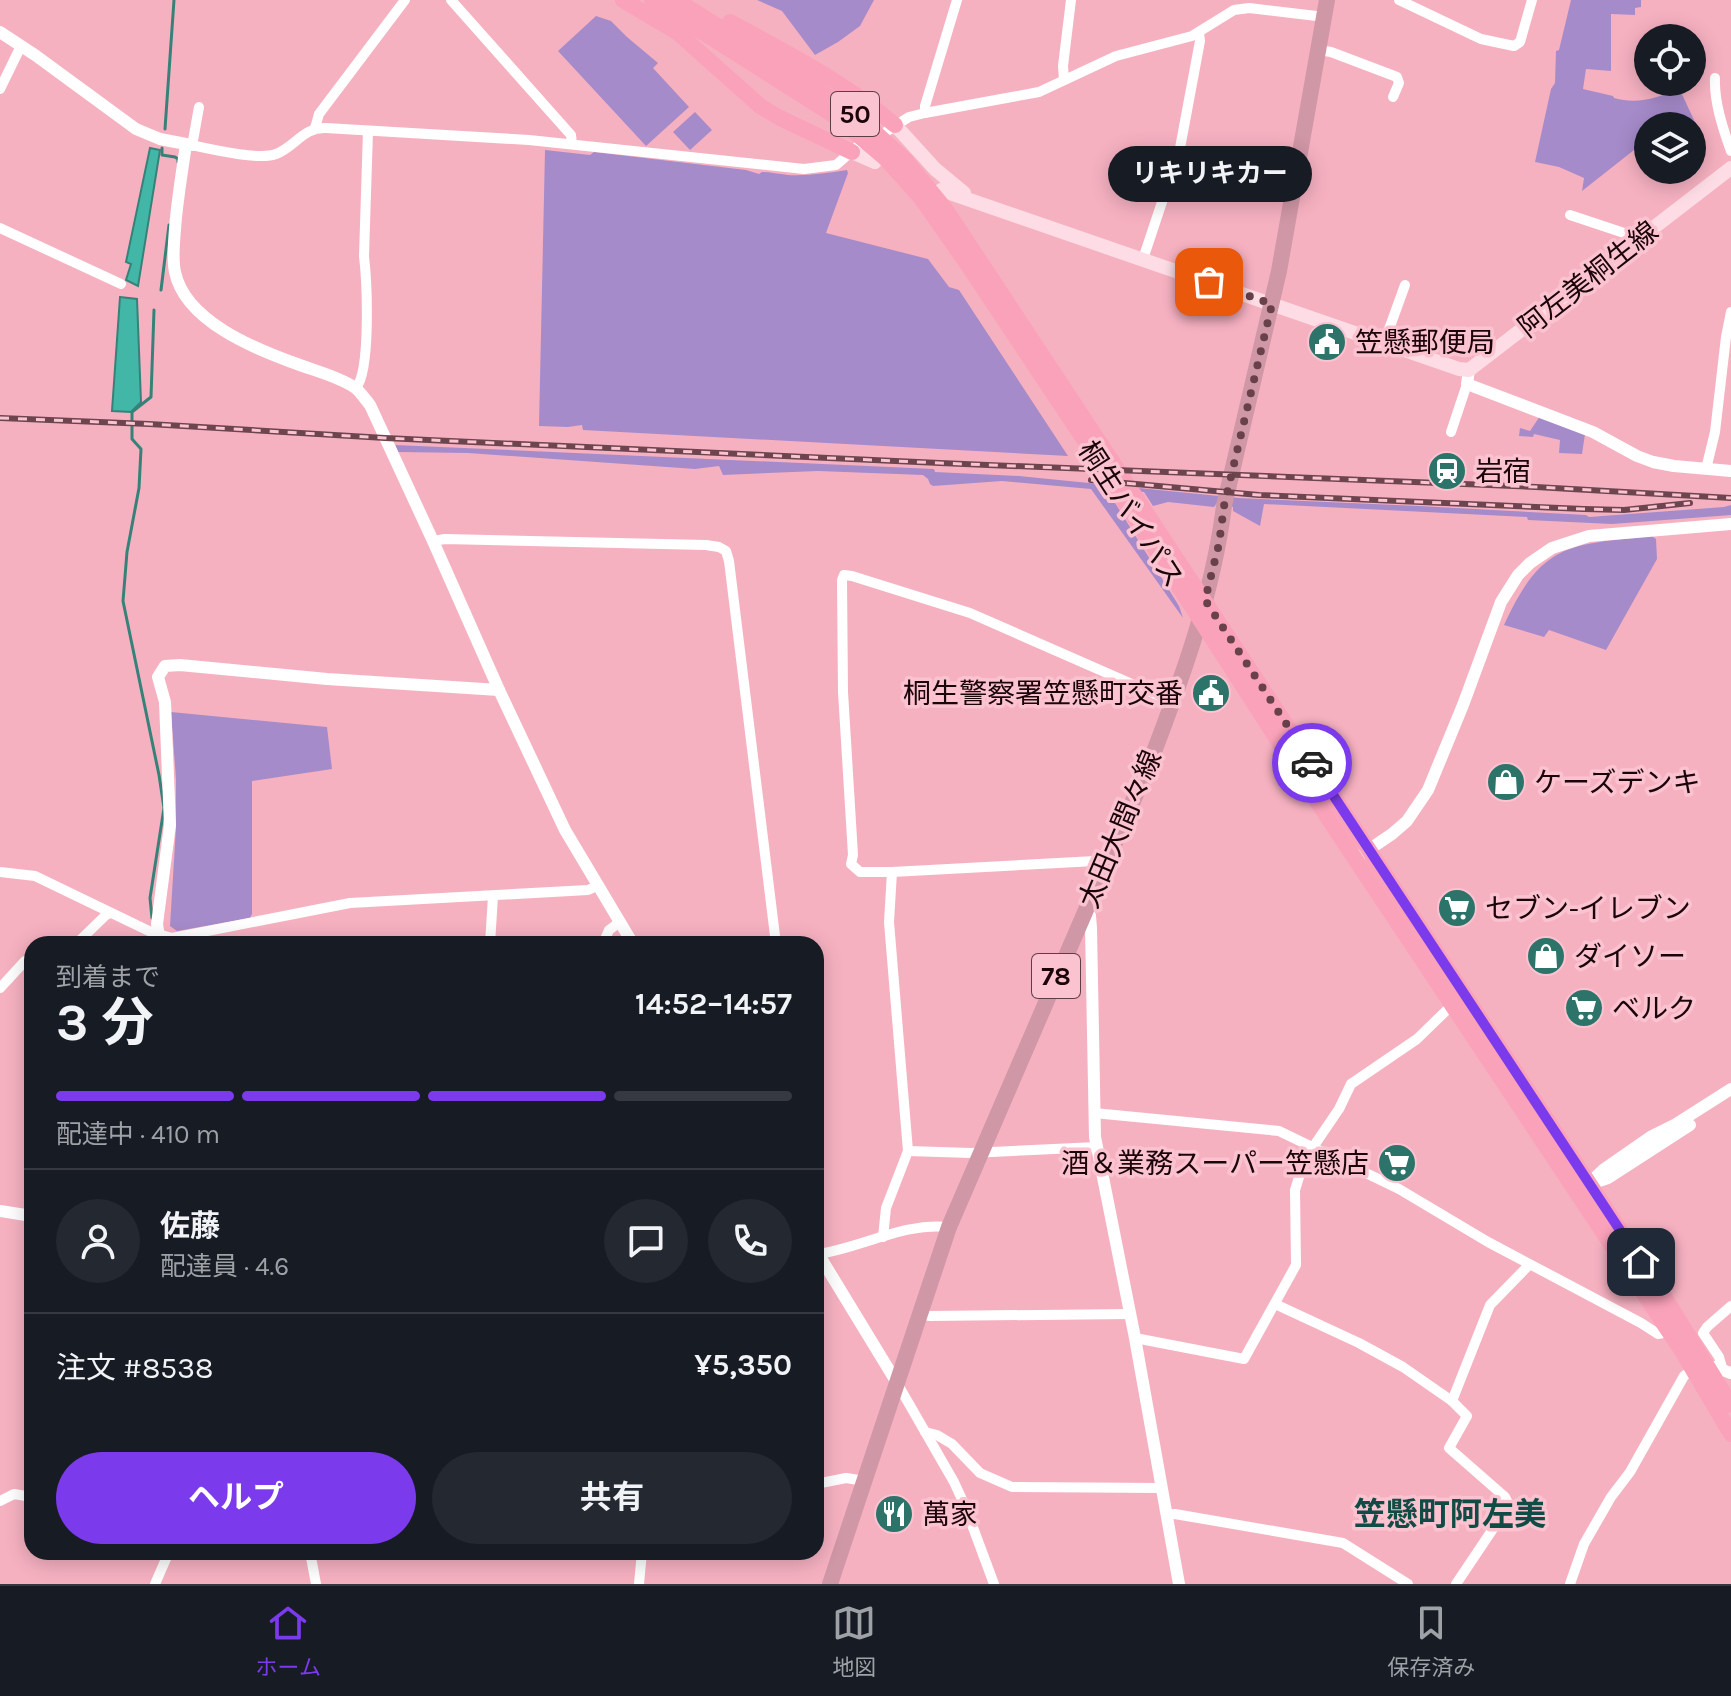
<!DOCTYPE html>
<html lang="ja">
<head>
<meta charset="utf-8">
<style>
  :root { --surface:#171b24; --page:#242831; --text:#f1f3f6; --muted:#9ea1a6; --line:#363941; --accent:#7c3aed }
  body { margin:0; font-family:Karla,"Noto Sans JP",sans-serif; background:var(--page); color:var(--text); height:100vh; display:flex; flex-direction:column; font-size:30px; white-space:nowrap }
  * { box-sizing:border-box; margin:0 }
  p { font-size:26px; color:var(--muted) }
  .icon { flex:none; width:44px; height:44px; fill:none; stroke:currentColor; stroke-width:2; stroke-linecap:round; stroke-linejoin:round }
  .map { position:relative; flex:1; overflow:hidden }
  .details { position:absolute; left:24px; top:936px; width:800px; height:624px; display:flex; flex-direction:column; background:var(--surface); border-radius:24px; box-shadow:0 4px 20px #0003 }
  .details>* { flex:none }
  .fabs { position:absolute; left:1634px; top:24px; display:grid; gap:16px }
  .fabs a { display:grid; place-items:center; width:72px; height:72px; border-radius:50%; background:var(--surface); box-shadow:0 4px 20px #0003; font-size:40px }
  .pin { position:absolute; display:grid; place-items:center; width:68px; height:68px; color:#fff; margin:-34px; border-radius:16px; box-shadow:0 4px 12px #0006 }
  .courier { position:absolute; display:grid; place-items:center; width:80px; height:80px; margin:-40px; border:6px solid #7c3aed; border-radius:50%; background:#fff; color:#222; box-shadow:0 2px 10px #0007 }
  .bubble { position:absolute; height:56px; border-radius:28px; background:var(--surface); box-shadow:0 4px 20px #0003; font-size:26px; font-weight:700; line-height:56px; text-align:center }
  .head em { font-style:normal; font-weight:700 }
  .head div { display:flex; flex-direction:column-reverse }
  .head { display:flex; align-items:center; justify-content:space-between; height:136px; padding:0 32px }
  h1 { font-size:52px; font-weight:700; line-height:60px }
  .bar { display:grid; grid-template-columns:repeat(4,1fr); gap:12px 8px; align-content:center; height:96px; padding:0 32px }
  .bar i { height:10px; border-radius:6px; background:var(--line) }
  .bar .selected { background:var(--accent) }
  .bar p { grid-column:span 4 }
  .line { display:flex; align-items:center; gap:20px; padding:0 32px; border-top:2px solid var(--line) }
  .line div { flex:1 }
  .round { display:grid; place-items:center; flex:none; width:84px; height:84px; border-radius:42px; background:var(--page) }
  .cta { display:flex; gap:16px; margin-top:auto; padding:16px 32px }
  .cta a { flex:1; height:92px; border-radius:48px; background:var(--accent); color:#fff; font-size:32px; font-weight:700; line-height:92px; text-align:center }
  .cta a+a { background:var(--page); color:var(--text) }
  .menu { display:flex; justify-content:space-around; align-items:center; height:112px; border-top:2px solid var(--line); background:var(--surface); font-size:22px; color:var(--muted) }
  .menu a { display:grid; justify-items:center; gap:4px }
  .menu .selected { color:var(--accent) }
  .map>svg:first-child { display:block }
  .green { fill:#a68bca }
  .water { fill:#42b7a8; stroke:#368279; stroke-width:2 }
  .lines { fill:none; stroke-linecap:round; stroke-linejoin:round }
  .stream { stroke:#368279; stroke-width:3 }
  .minor { stroke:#fff; stroke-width:10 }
  .tertiary { stroke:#fff; stroke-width:12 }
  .secondary { stroke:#fddce5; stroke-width:14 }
  .primary { stroke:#d097a6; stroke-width:16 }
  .trunk { stroke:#faa2ba; stroke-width:16 }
  .rail-casing { stroke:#6d454f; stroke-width:6 }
  .rail { stroke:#fbc2cf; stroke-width:3; stroke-dasharray:9; stroke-linecap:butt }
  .done { stroke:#68414b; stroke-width:8; stroke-dasharray:0 14.4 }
  .route { stroke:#7c3aed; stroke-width:10 }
  .labels { text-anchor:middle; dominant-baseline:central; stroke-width:7; stroke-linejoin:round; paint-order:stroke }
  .shield { fill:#fbc2cf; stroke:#5e3e46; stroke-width:2 }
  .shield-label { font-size:26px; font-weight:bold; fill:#1b050b }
  .street-label { font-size:28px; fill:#1b050b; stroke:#fbc2cf }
  .poi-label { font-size:28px; fill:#1b050b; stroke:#fbc2cf; text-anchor:start }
  .quarter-label { font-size:32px; font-weight:bold; fill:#104c45; stroke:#fbc2cf }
</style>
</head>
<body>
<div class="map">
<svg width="1731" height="1584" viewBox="0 0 1731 1584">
  <rect width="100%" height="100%" fill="#f6b1c1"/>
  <g class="green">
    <path d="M757,0H874L860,26L838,42L815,55L782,11Z"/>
    <path d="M1571,0H1641V7L1635,8V15L1611,14V71L1586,69L1583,89L1613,96L1614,98C1639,105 1656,97 1680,90L1701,135L1692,139V126H1648V139L1582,191L1584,178L1559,167L1535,162L1551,89L1555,83L1556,51L1559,50Z"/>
    <path d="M596,16L611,21L627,37L658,63L653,68L689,107L646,146L558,51Z"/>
    <path d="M695,112L712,130L690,150L673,132Z"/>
    <path d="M545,150L590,155L594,152L746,170L759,174L762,172C771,172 779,174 788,175C808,176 827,173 847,170L848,173L826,233L928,259L949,287L959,290L1068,456L583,430L582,425L568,427L539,426Z"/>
    <path d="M1540,416L1585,434L1582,454L1559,453L1560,440L1534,434L1533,437L1519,436L1520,428L1530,431Z"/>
    <path d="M395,445L934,469L935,472L1019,476L1239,498L1419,506L1586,515L1589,517L1724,507L1731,505V515L1612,524L1528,520L1527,517L1264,504L1260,526L1233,511V507L1217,503L1214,507L1168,502L1153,506L1144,492L1107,490L1179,606L1183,618L1091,489L1002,481L933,486L930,484L928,479L923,475L818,471L723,475L719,466L695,469L468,453L398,452Z"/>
    <path d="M1652,536L1656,539L1657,559L1606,650L1549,630L1544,637L1504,625C1542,542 1569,545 1652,536Z"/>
    <path d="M171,712L327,727L332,769L252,781V914L250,918L177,931L170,926L176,827V779Z"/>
  </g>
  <g class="water">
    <path d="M150,148L160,150L138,286L126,280L131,264L126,262Z"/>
    <path d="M120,297L137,299L141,402L131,412L112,411Z"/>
  </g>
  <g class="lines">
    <g class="stream">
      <path d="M165,129L174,0"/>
      <path d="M162,148V155L175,157L178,159V162"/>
      <path d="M161,290L169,225"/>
      <path d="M152,918L150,898L164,808L159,775L123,601L127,552L139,488L141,449L132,439V412L151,397L154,310"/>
    </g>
    <g class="minor">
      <path d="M451,0L571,135L572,144"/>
      <path d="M1399,0L1481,39L1514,46L1520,42L1532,0"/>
      <path d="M1319,50L1331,52L1397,77L1399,83L1393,97"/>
      <path d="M1715,78C1714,102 1723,129 1731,151"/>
      <path d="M1064,80L1063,66L1071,0"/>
      <path d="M0,89L21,46"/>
      <path d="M925,113V106L957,0"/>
      <path d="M315,128L319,114L405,0"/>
      <path d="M887,131L909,117L925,113L1039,92L1116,56L1192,36L1234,10L1249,8L1325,17"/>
      <path d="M186,144C206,148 258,161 276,154C295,147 303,127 326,128L529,140L804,169L836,165L858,146"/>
      <path d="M192,146L199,107"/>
      <path d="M1570,215L1624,233L1635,242"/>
      <path d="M0,228L121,284"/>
      <path d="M1143,259L1180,148L1200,41L1199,33"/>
      <path d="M1384,343L1405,285"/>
      <path d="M356,388C371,370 367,282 364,256L368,131"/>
      <path d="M1451,432L1467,384"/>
      <path d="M1706,469L1715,432L1726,337L1731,312"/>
      <path d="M433,541L445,539L706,545L719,547L726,551L729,561L776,944"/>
      <path d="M1104,864L1095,861L892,872H860L851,864L853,855L843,692L842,580L844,575L852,576L970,613L1173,702"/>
      <path d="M0,872L35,876L151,932L172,938L350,903L588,890L597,886"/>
      <path d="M892,872L889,922L908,1151L971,1153L1097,1147"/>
      <path d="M76,944L106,915L110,913"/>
      <path d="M490,944L493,896"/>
      <path d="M603,944L609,930L620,922"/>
      <path d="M0,988L25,961L32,959"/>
      <path d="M1094,1113L1279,1131L1399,1189L1488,1242L1641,1323L1658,1334L1668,1332"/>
      <path d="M883,1237L886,1208L908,1151"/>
      <path d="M818,1254C861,1248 904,1222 949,1227"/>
      <path d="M1275,1304L1359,1343L1403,1367L1452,1401L1467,1416L1449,1448L1505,1497L1509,1505L1456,1584"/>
      <path d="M919,1314L930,1316L1130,1314"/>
      <path d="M1135,1338L1244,1359L1296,1265L1295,1190L1300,1174L1309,1153L1339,1109L1351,1084L1417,1039L1452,1005"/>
      <path d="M1723,1371L1719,1357L1703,1333L1707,1327L1731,1306"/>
      <path d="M897,1383L954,1482L965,1506L994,1584"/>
      <path d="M1452,1401L1490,1305L1529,1265"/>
      <path d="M925,1432L937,1435L952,1444L980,1473L1012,1487L1161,1488"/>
      <path d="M816,1484L846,1478L865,1481"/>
      <path d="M0,1501L14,1494L32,1497"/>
      <path d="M1166,1515L1175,1514L1343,1543L1408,1584"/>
      <path d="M310,1552L316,1584"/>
      <path d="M155,1584L169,1552"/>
      <path d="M639,1584L642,1552"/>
      <path d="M1570,1584L1584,1544L1611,1497L1630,1472L1684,1376L1693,1369"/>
    </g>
    <g class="tertiary">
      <path d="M0,32L35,55L136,129L160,139L186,144C182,173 177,201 175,229C174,243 172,258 175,272C185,321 255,349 297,364C316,371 337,376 354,387C360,391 365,399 370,405L433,541L499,690L565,830L633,944"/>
      <path d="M1469,370L1467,384L1593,432L1637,456L1653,462L1674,466L1731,471"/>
      <path d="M1355,859L1392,834L1407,821L1428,790L1463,705L1501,602L1518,575L1530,563L1552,548L1589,536L1731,524"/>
      <path d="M1087,907L1090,916L1091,928L1095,1137L1135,1338L1179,1584"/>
      <path d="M160,944L157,924L170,825L165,702L158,677L165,666L180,665L327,679L499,690"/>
      <path d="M1593,1183L1608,1178L1690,1125"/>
      <path d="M1585,1187L1603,1170L1652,1136L1676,1124L1731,1089"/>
      <path d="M0,1211L32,1216"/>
      <path d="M816,1250L897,1383"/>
      <path d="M1704,1367H1714L1731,1373"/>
    </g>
    <g class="secondary">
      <path d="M895,125L935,169L964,193"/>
      <path d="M852,152L875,162"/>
      <path d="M941,190L1459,369L1469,370L1731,168"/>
    </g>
    <path class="primary" d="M830,1584L949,1227L1152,757C1183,676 1213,593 1224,506L1279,271L1327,0"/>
    <g class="trunk">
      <path d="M623,0L677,32L760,106L780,118L852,152"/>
      <path d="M652,0L838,118L885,158L921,198L970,268L1097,459L1322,809L1682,1351L1731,1434"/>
      <path d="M676,0L810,84L857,116L906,161L946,210L1670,1306L1731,1405"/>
      <path d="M730,22C787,53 846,83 895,125"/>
    </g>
    <g class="rail-casing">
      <g id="rail">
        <path d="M0,418L149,424L385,438L940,463L1536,487L1731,498"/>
        <path d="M1091,480L1259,495L1584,509L1624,510L1690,503"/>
      </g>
    </g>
    <use href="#rail" class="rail"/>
  </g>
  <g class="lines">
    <path class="done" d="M1209,282L1272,304L1224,506L1219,544L1205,600L1312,763"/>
    <path class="route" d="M1312,763L1641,1262"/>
  </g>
  <defs>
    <g id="civic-disc" transform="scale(2)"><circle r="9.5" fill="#2c736a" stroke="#fbc2cf"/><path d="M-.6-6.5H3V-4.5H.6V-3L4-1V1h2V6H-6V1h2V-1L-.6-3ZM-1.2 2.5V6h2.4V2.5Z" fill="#fff"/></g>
    <g id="station-disc" transform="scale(2)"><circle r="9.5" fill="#2c736a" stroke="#fbc2cf"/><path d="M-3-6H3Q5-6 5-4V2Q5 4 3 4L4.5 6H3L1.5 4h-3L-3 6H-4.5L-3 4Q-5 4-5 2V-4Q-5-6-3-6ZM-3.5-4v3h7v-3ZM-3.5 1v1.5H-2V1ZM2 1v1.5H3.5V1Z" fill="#fff"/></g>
    <g id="shop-disc" transform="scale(2)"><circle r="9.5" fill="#2c736a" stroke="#fbc2cf"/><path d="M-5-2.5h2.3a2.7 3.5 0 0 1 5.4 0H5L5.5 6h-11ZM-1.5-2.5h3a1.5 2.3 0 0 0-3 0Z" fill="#fff"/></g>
    <g id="supermarket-disc" transform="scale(2)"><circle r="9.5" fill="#2c736a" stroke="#fbc2cf"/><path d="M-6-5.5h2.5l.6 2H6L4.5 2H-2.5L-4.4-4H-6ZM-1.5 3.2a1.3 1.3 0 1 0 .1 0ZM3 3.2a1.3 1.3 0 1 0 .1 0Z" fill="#fff"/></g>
    <g id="restaurant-disc" transform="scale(2)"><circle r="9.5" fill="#2c736a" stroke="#fbc2cf"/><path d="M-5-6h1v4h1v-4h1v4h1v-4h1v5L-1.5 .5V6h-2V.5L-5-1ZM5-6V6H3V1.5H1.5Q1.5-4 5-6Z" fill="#fff"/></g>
  </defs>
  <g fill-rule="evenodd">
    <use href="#civic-disc" x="1327" y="342"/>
    <use href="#station-disc" x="1447" y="471"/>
    <use href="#civic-disc" x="1211" y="693"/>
    <use href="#shop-disc" x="1506" y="782"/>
    <use href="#supermarket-disc" x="1457" y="908"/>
    <use href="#shop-disc" x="1546" y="956"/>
    <use href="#supermarket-disc" x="1584" y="1008"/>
    <use href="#supermarket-disc" x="1397" y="1163"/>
    <use href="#restaurant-disc" x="894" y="1514"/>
  </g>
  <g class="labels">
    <g class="shield">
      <rect x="831" y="92" width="48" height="44" rx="6"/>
      <rect x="1032" y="954" width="48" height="44" rx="6"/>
    </g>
    <g class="shield-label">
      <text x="855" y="114">50</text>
      <text x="1056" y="976">78</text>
    </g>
    <g class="street-label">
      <text transform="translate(1588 279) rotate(-38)">阿左美桐生線</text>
      <text transform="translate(1131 514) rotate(57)">桐生バイパス</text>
      <text transform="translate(1120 829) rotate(-67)">太田大間々線</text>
    </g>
    <g class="poi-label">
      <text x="1355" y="342">笠懸郵便局</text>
      <text x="1475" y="471">岩宿</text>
      <text x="1183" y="693" text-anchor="end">桐生警察署笠懸町交番</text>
      <text x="1534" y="782">ケーズデンキ</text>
      <text x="1485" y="908">セブン-イレブン</text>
      <text x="1574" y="956">ダイソー</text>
      <text x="1612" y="1008">ベルク</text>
      <text x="1369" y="1163" text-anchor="end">酒＆業務スーパー笠懸店</text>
      <text x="922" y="1514">萬家</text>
    </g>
    <g class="quarter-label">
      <text x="1450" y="1514">笠懸町阿左美</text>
    </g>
  </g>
</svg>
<div class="fabs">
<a><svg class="icon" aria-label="locate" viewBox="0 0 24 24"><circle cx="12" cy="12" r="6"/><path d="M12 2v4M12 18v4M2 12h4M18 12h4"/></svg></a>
<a><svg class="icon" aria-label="layers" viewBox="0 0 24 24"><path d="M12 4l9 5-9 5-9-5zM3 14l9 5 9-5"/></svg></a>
</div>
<div class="pin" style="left:1209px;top:282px;background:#ea580c"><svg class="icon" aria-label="bag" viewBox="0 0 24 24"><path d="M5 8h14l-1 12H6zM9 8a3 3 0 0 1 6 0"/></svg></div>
<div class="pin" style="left:1641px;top:1262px;background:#1f2937"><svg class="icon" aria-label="home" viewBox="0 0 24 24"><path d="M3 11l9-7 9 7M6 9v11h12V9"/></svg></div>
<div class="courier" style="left:1312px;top:763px"><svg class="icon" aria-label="car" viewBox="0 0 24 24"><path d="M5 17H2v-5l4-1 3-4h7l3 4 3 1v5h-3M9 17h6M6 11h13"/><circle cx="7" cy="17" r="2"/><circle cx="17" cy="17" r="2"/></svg></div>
<div class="bubble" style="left:1108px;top:146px;width:204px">リキリキカー</div>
<section class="details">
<div class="head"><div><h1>3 分</h1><p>到着まで</p></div><em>14:52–14:57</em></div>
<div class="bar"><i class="selected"></i><i class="selected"></i><i class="selected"></i><i></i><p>配達中 · 410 m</p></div>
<div class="line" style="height:144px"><a class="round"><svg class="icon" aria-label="person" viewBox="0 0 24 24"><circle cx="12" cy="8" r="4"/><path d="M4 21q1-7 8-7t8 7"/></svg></a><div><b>佐藤</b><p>配達員 · 4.6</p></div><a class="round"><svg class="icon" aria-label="chat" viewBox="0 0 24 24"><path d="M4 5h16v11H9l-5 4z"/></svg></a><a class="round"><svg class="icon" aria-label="phone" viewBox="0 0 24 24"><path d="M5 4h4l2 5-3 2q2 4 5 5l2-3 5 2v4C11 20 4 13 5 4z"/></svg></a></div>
<div class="line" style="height:104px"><div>注文 #8538</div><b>¥5,350</b></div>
<div class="cta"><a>ヘルプ</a><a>共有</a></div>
</section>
</div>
<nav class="menu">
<a class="selected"><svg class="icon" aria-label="home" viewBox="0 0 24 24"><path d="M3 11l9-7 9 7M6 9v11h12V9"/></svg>ホーム</a>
<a><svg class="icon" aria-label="map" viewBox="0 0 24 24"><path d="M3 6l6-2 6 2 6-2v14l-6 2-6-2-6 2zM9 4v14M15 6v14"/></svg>地図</a>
<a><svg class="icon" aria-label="saved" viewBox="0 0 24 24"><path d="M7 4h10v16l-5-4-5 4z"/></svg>保存済み</a>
</nav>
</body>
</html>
